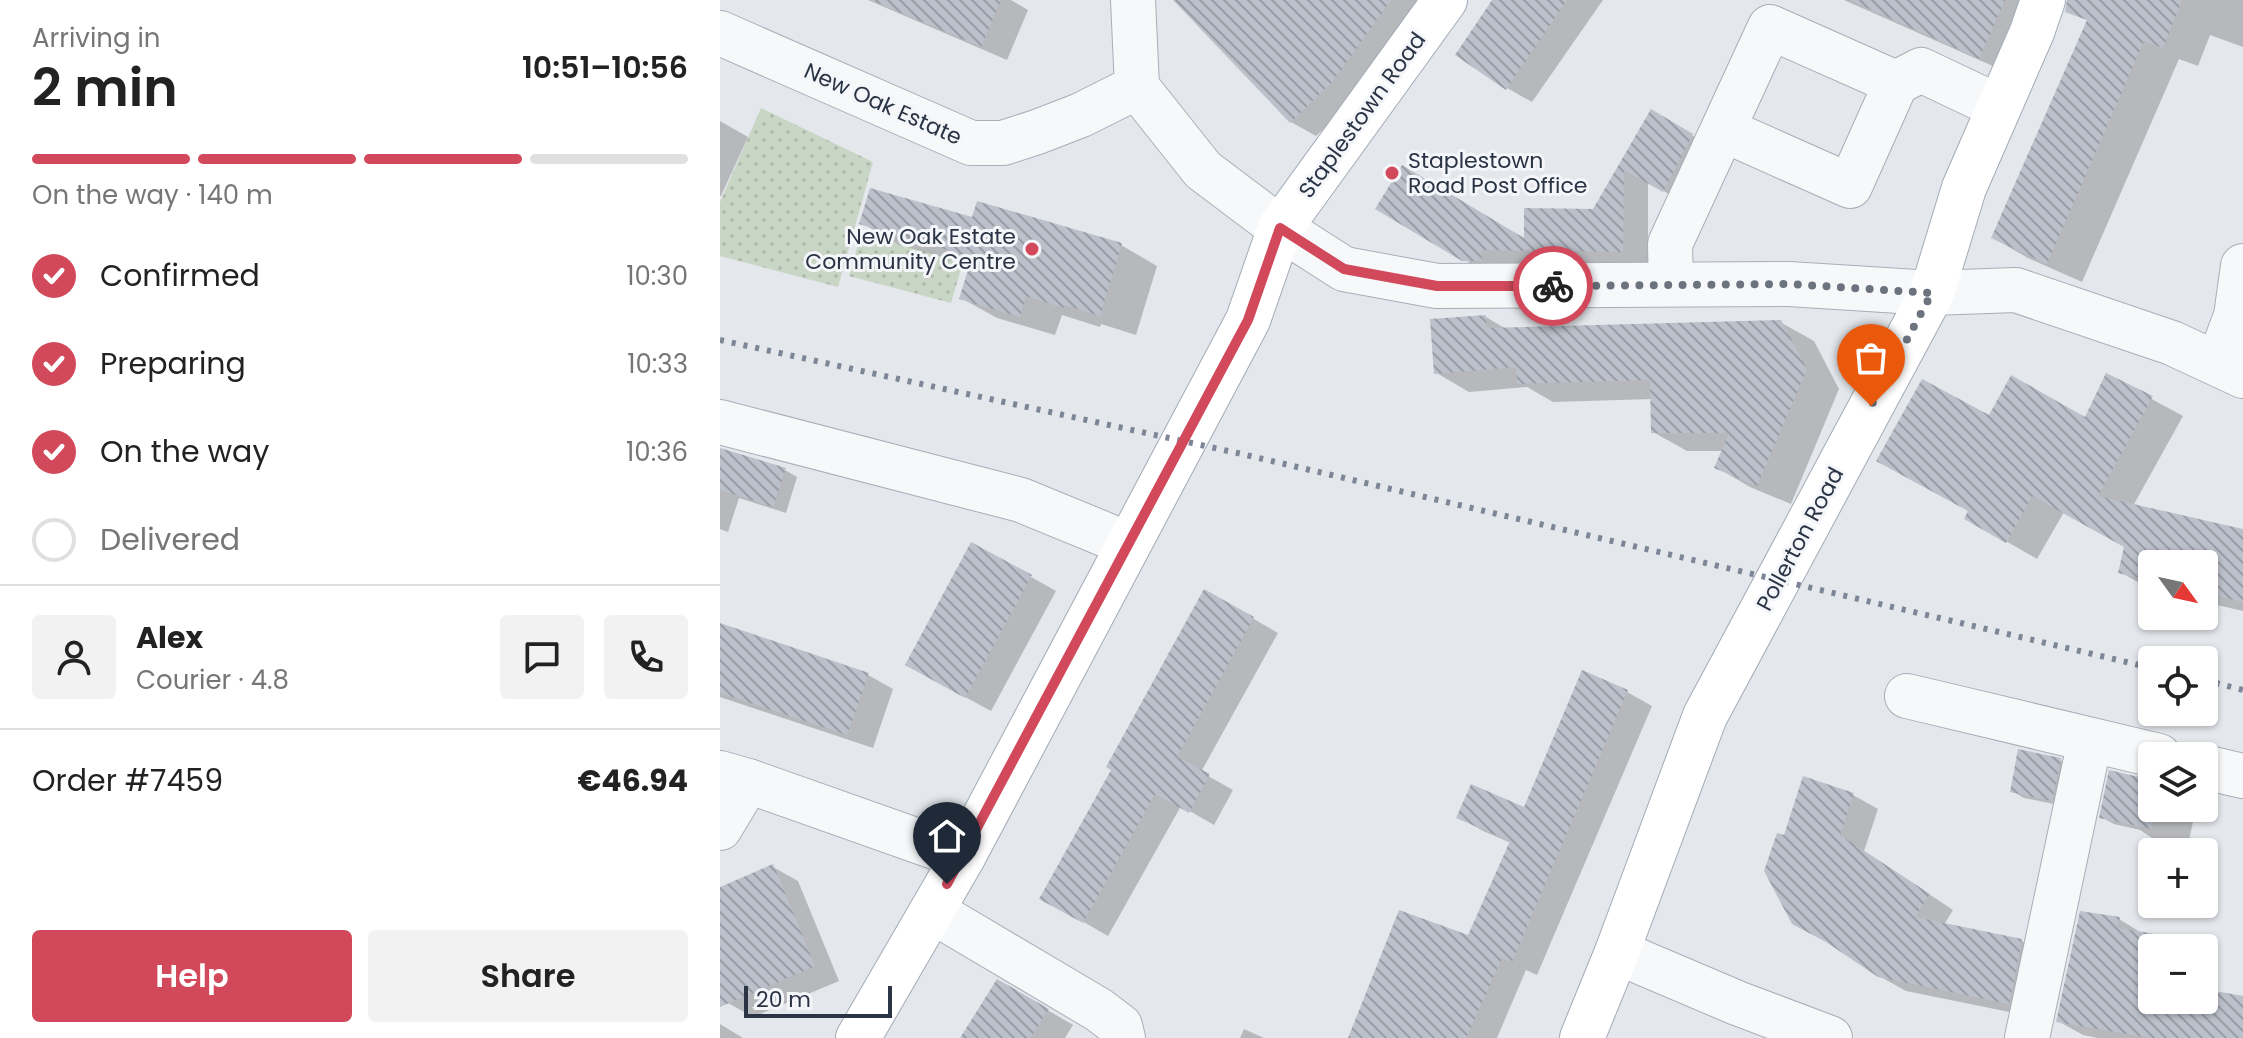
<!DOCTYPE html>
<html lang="en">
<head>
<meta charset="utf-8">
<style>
  :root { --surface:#fff; --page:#f2f2f2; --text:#222; --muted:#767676; --line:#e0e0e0; --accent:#d1495b }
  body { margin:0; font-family:Poppins,sans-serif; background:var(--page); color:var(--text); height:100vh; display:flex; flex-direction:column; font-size:30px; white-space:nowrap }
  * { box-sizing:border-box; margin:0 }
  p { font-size:26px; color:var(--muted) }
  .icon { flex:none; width:44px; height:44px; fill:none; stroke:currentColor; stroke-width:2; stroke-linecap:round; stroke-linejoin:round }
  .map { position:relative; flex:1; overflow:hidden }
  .panel { display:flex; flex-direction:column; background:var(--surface); width:720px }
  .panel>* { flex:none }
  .needle { width:52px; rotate:123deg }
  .fabs { position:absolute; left:1418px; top:550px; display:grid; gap:16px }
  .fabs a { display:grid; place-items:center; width:80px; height:80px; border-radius:8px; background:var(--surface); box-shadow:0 2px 6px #0004; font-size:40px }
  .scale { position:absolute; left:24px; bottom:20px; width:148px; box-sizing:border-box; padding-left:8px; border:4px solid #2b3445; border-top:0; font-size:22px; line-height:28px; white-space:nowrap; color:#2b3445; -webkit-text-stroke:6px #f4f6f9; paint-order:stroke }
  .pin { position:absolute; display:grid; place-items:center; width:68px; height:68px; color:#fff; margin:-82px -34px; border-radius:50% 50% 50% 0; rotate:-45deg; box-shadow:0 0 8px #0007 }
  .pin .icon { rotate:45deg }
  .courier { position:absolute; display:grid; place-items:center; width:80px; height:80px; margin:-40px; border:6px solid #d1495b; border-radius:50%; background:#fff; color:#222; box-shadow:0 2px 10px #0007 }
  .overview em { font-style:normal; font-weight:600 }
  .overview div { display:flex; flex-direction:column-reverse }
  .overview { display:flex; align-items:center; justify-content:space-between; height:136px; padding:0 32px }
  h1 { font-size:52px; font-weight:600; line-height:60px }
  .bar { display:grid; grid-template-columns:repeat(4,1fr); gap:12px 8px; align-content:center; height:96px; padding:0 32px }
  .bar i { height:10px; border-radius:6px; background:var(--line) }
  .bar .selected { background:var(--accent) }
  .bar p { grid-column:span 4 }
  .line { display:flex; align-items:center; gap:20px; padding:0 32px; border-top:2px solid var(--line) }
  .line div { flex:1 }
  .round { display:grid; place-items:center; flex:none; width:84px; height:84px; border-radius:8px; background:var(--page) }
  ol { padding:0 32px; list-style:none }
  li { display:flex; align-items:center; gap:24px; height:88px }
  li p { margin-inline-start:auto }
  li .icon { padding:8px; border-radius:50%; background:var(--accent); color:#fff; stroke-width:4 }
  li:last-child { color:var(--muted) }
  li i { width:44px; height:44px; border:4px solid var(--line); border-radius:50% }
  .button { display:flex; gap:16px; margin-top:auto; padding:16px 32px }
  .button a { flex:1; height:92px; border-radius:8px; background:var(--accent); color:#fff; font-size:32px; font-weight:600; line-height:92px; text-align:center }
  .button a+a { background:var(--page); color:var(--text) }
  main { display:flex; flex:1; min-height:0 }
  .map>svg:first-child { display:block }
  .grass { fill:url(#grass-dots) }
  .shadow { fill:#0003 }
  .building { fill:url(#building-back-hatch) }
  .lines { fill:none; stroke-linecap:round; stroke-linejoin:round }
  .minor-casing { stroke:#a9aeb7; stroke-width:46 }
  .major-casing { stroke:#a3abb8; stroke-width:46 }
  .minor { stroke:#f7f8fa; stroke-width:44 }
  .major { stroke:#fff; stroke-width:44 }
  .rail { stroke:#7d8696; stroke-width:6; stroke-dasharray:4 8; stroke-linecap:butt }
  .done { stroke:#6c737f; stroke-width:8; stroke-dasharray:0 14.4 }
  .route { stroke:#d1495b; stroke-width:10 }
  .poi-dot { fill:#d1495b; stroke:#f4f6f9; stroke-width:3 }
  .labels { text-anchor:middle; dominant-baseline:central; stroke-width:6; stroke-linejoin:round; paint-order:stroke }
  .street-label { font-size:22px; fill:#2b3445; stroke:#f4f6f9 }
  .poi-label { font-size:22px; fill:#2b3445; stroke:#f4f6f9; text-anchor:start }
</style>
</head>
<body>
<main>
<section class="panel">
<div class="overview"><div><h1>2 min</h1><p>Arriving in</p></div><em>10:51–10:56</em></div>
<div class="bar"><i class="selected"></i><i class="selected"></i><i class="selected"></i><i></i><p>On the way · 140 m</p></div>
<ol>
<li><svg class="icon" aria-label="check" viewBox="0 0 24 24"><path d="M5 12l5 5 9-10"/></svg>Confirmed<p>10:30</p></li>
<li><svg class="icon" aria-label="check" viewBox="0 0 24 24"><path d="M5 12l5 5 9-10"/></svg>Preparing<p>10:33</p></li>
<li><svg class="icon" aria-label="check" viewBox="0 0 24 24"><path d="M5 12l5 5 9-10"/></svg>On the way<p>10:36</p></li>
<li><i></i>Delivered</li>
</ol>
<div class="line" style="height:144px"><a class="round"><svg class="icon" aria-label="person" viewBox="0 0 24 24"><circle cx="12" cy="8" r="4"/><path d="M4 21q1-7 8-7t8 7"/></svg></a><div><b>Alex</b><p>Courier · 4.8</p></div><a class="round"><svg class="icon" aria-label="chat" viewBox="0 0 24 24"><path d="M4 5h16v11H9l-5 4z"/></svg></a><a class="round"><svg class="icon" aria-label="phone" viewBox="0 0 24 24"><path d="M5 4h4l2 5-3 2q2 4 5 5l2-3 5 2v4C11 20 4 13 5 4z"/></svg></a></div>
<div class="line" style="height:104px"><div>Order #7459</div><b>€46.94</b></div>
<div class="button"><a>Help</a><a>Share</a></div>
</section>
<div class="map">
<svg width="1523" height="1038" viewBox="0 0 1523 1038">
  <defs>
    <pattern id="grass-dots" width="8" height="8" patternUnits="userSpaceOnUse" patternTransform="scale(2)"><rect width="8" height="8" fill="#c9d6c5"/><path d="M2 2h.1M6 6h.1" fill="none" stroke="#adb8ab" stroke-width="1.8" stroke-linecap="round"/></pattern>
    <pattern id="building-back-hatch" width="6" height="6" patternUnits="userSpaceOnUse" patternTransform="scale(2)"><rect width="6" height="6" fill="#bbc0ca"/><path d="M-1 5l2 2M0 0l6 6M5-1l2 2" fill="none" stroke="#989da6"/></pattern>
  </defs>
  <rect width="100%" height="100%" fill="#e4e7ec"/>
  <g class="grass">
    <path d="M41,108L153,162L118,287L0,256V202Z"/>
    <path d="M141,234L243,262L231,303L129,276Z"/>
  </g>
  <g class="shadow">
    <path d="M148,0H291L308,10L287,60Z"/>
    <path d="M458,0H705L634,100L596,136L571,122Z"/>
    <path d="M775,0H883L812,102L787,88Z"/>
    <path d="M1124,0H1316L1284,71Z"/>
    <path d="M1377,0H1523V47L1490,35L1478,66L1459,59L1362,282L1308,258L1273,238Z"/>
    <path d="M932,112L997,150L968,205L928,182V265L786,263L787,274H769L658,209L806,241L874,211Z"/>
    <path d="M0,121L28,137L1,196H0Z"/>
    <path d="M254,220L401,245L437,266L416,335L381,324L380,327L342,315L335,335L277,318L241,298L251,265L177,244L142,223Z"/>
    <path d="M766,317L788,330L1060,322L1094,341L1119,389L1071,504L1030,487L996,467L1003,451H967L933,432V399L833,402L807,387L749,392L715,372Z"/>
    <path d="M1387,375L1463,416L1413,506L1523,531V611L1484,602V564H1432V590L1400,572L1406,547L1344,512L1317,559L1246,518L1270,418L1366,419Z"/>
    <path d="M0,450L65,470L77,477L66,513L19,498L8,532L0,529Z"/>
    <path d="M311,577L336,591L271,711L212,679Z"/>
    <path d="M485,591L558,633L481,772L513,790L494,825L461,806L388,936L322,898L394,769Z"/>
    <path d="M0,625L148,675L173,689L153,748L0,697Z"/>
    <path d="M863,673L907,692L932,706L817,975L806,970L777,1038H687L749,938L791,843L763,831L739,817L805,809Z"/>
    <path d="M1340,760L1352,767L1344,806L1304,798L1292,791Z"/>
    <path d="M1432,782V808H1476L1468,845L1432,838L1420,830L1394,824L1381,817Z"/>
    <path d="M1133,795L1158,809L1144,851L1233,910L1224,925L1302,941L1327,956L1314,1017L1186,991L1159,976L1065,837Z"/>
    <path d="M53,867L78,881L119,981L33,1017L8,1003L0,983V889Z"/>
    <path d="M1399,919L1425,935L1446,938L1463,948H1432V1000H1484V991L1523,998V1038H1378L1363,1035L1338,1021Z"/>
    <path d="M278,981L353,1025L345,1038H242Z"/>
    <path d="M0,1024L23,1038H24H0Z"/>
    <path d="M524,1029L544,1038H520Z"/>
  </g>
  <g class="building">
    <path d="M151,0H281L261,47Z"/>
    <path d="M453,0H671L613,81L570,123Z"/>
    <path d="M772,0H847L786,90L735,55Z"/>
    <path d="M1130,0H1285L1259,59Z"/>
    <path d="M1347,0H1462L1443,48L1424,41L1327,264L1271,238L1367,20L1345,12Z"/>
    <path d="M931,109L973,134L943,192L904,170L903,252L761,250L762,261H742L655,209L682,165L804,238V208L873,209Z"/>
    <path d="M150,188L252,217L257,201L402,243L380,316L345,305L344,308L306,296L300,317L239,299L252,257L139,224Z"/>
    <path d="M766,315L767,328L1061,320L1087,369L1037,486L994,468L1009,433H931L930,380L797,384L796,367L714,374L710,319Z"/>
    <path d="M1386,373L1433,396L1378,496L1523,529V602L1484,593V564H1432V581L1398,573L1404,547L1312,496L1286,543L1244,519L1248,511L1156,461L1202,379L1269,415L1291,375L1365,417Z"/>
    <path d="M0,448L66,468L53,507L0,490Z"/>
    <path d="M251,542L312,575L245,698L185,665Z"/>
    <path d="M484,589L534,617L457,757L490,774L469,813L435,794L363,923L319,899L391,770L386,767Z"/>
    <path d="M0,623L149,673L127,735L0,693Z"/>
    <path d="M862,670L908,690L792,962L782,958L746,1038H628L679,910L748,935L790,841L736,818L751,784L804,807Z"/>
    <path d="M1298,749L1341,758L1332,801L1290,792Z"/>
    <path d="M1389,770L1432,780V829L1379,818Z"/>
    <path d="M1083,776L1134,793L1120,835L1210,894L1195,917L1302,939L1289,1004L1158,977L1106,942L1072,924L1044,871L1057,833L1064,835Z"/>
    <path d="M53,864L95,966L0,1007V887Z"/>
    <path d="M1360,911L1400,917L1398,928L1447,936L1445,948H1432V1000H1484V989L1523,996V1038H1430L1336,1022Z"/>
    <path d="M277,979L329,1009L310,1038H240Z"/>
  </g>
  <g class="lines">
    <g class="minor-casing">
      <g id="minor">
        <path d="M413,0L417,87L483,170L560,228L624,269L717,286L1069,284L1212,293L1296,290L1452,343L1523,376"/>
        <path d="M0,33L251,143H283L317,132L361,115L417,87"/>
        <path d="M1176,83L1201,70L1279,107"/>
        <path d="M951,284L950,244L1050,27L1176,83L1130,186L1004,130"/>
        <path d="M1498,364L1516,316L1523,266"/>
        <path d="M0,422L301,500L408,544"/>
        <path d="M1187,696L1439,756"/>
        <path d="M1484,767L1523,776"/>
        <path d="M0,773L28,781L243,857"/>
        <path d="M0,828L28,781"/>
        <path d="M212,911L379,1010L400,1026L403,1038"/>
        <path d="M897,952L1017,1003L1110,1038"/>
        <path d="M1307,1038L1370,740"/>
      </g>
    </g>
    <g class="major-casing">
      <g id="major">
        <path d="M138,1038L243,857L528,320L560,228L725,0"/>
        <path d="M862,1038L897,952L985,716L1212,293L1244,188L1312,32L1323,0"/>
      </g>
    </g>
    <use href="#minor" class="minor"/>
    <use href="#major" class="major"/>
    <g class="rail">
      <path d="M0,340L522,454L1432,668"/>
      <path d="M1484,680L1523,690"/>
    </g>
  </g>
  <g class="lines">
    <path class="done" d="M833,286L1069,284L1212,293L1151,406"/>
    <path class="route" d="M227,884L528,320L560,228L624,269L717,286H833"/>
  </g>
  <g class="poi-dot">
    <circle cx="672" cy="173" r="8"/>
    <circle cx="312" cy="249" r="8"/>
  </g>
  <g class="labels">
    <g class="street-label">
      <text transform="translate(163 104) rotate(24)">New Oak Estate</text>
      <text transform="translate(642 115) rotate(-54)">Staplestown Road</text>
      <text transform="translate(1080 539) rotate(-62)">Pollerton Road</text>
    </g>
    <g class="poi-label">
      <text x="688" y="160">Staplestown<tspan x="688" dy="25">Road Post Office</tspan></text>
      <text x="296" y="236" text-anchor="end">New Oak Estate<tspan x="296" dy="25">Community Centre</tspan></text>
    </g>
  </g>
</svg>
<div class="fabs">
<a><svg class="needle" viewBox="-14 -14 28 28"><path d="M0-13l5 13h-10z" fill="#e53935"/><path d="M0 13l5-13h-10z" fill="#767676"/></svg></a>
<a><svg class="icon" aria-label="locate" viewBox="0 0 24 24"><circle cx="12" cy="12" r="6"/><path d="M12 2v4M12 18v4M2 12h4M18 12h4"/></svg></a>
<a><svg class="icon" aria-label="layers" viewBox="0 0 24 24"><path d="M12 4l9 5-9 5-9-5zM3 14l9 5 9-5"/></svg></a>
<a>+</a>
<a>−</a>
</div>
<div class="scale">20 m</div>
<div class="pin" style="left:1151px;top:406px;background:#ea580c"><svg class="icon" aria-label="bag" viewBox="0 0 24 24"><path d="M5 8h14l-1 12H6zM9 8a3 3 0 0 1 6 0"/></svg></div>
<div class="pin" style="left:227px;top:884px;background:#1f2937"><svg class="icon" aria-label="home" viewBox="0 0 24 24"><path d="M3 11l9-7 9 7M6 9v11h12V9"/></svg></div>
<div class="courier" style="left:833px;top:286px"><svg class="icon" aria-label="bike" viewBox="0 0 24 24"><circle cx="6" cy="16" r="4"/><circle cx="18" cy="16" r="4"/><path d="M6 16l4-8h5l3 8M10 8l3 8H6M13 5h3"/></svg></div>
</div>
</main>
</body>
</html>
